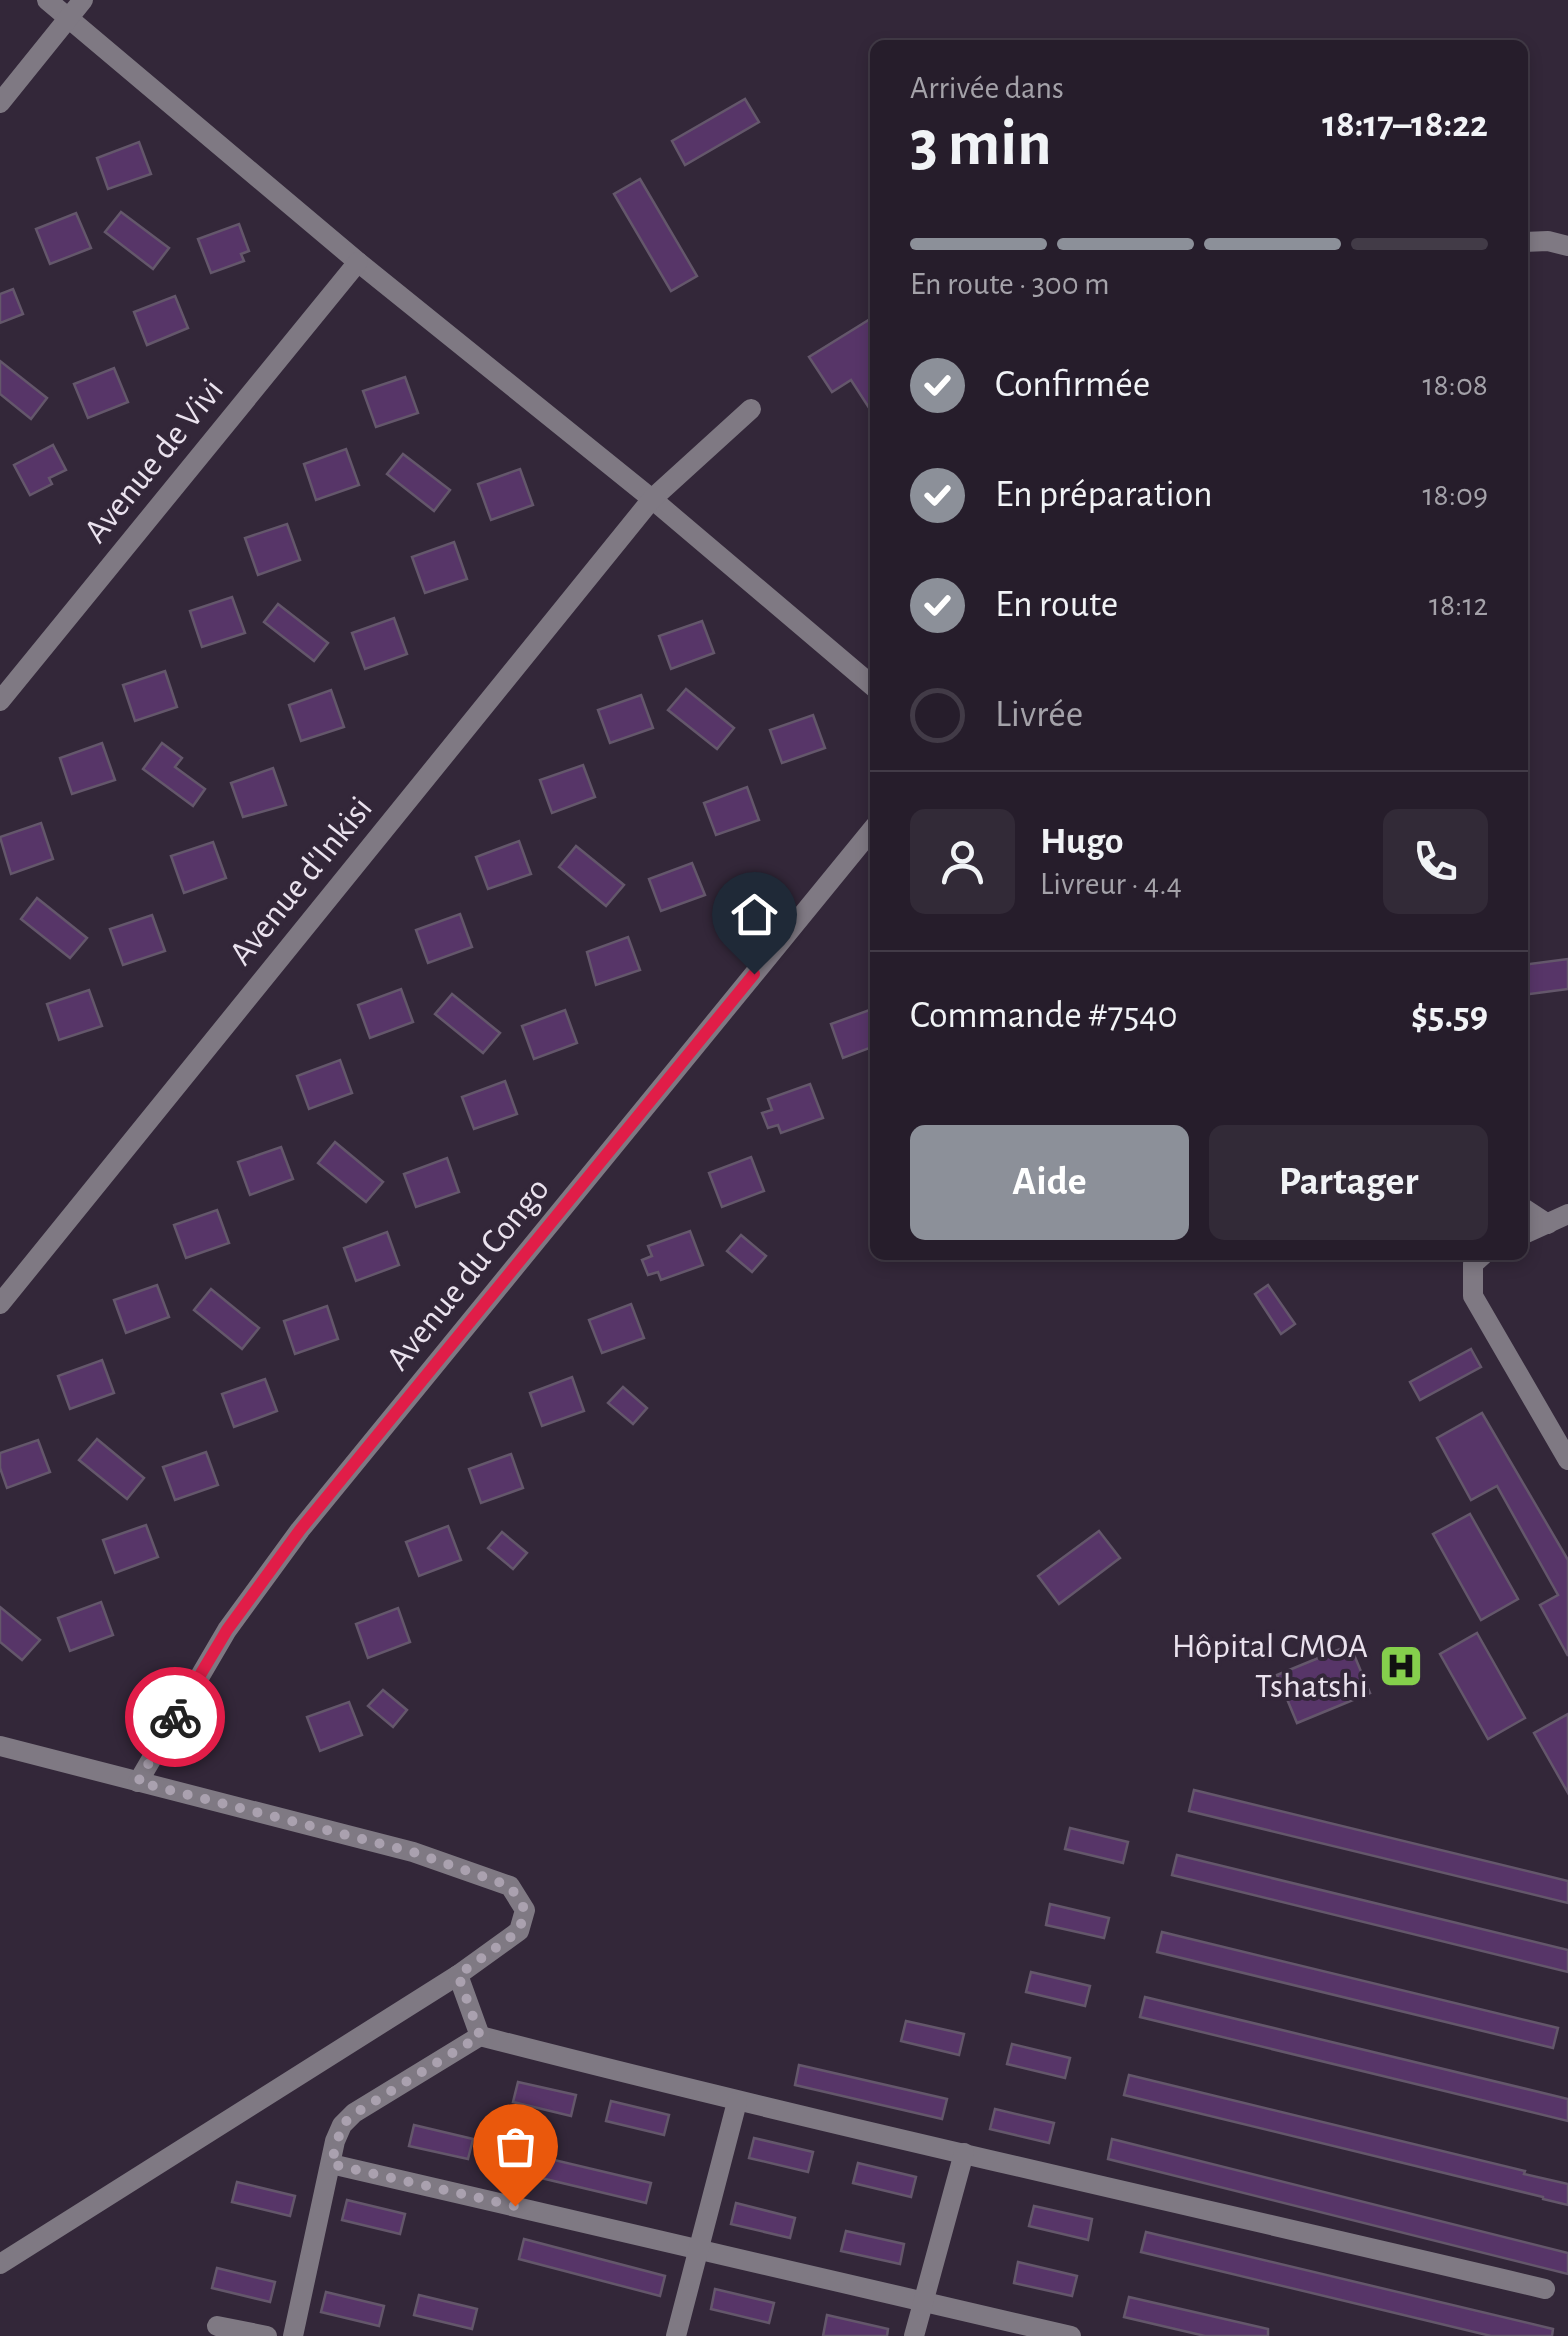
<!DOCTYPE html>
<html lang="fr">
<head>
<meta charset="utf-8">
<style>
  :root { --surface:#261d2b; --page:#322a37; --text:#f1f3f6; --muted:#a4a2a9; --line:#423b47; --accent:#8c9099 }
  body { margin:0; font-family:"Alegreya Sans",sans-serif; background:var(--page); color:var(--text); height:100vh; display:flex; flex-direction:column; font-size:38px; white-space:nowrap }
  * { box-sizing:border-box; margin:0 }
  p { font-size:32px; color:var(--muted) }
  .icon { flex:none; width:55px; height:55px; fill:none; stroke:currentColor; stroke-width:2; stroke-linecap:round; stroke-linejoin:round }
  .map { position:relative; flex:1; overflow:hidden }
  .side { position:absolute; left:870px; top:40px; width:658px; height:1220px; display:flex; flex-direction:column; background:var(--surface); border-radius:15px; box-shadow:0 5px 15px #0003,0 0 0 2px var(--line) }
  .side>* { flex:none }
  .pin { position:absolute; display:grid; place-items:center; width:85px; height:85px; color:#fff; margin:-102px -42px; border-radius:50% 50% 50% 0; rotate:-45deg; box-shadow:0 0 10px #0007 }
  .pin .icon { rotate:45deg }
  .courier { position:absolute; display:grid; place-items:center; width:100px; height:100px; margin:-50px; border:8px solid #e11d48; border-radius:50%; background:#fff; color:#222; box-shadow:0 2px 12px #0007 }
  .summary em { font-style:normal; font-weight:700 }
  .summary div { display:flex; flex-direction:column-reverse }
  .summary { display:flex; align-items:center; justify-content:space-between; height:170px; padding:0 40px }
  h1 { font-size:65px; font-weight:700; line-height:75px }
  .bar { display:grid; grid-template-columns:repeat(4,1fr); gap:15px 10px; align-content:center; height:120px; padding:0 40px }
  .bar i { height:12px; border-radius:8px; background:var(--line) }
  .bar .current { background:var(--accent) }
  .bar p { grid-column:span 4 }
  .line { display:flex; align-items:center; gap:25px; padding:0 40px; border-top:2px solid var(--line) }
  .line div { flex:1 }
  .round { display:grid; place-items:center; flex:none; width:105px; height:105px; border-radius:15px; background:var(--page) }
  ol { padding:0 40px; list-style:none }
  li { display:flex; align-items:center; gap:30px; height:110px }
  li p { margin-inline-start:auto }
  li .icon { padding:10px; border-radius:50%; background:var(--accent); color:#fff; stroke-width:4 }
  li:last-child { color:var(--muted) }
  li i { width:55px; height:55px; border:5px solid var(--line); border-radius:50% }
  .action { display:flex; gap:20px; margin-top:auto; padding:20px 40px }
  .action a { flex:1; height:115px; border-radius:15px; background:var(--accent); color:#fff; font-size:40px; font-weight:700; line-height:115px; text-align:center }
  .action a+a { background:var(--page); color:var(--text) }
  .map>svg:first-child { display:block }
  .building { fill:#573568; stroke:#64576b; stroke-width:2.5 }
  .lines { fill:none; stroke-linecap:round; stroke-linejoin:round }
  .street { stroke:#7f7983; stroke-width:20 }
  .done { stroke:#aaa1af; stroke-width:10; stroke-dasharray:0 18 }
  .route { stroke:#e11d48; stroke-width:12 }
  .labels { text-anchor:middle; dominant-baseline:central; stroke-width:8; stroke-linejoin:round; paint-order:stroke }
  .street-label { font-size:35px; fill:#eae2ee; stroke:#332739 }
  .poi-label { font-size:35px; fill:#eae2ee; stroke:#332739; text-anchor:end }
</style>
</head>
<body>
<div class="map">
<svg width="1568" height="2336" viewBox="0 0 1568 2336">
  <rect width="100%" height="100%" fill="#332739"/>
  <g class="building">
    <path d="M745,99L759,122L685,165L672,141Z"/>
    <path d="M139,142L151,174L108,189L97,158Z"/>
    <path d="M640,179L697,276L671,291L614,194Z"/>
    <path d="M121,212L169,248L153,269L105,232Z"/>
    <path d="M76,213L91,248L50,264L36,229Z"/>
    <path d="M239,224L249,251L241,254L244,261L211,273L198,239Z"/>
    <path d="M13,289L23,314L0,323V294Z"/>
    <path d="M175,296L188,328L147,345L134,312Z"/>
    <path d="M875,316V417L851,380L832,392L809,357Z"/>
    <path d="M0,361L47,398L31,419L0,394Z"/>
    <path d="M114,368L128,402L88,418L74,384Z"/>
    <path d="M405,377L418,413L376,427L363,391Z"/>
    <path d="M53,445L66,470L49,478L52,484L30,495L14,465Z"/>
    <path d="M346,449L359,485L316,500L304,464Z"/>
    <path d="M403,454L450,490L434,511L387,474Z"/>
    <path d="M520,469L533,505L491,520L478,484Z"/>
    <path d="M287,524L300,560L258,575L245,538Z"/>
    <path d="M454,542L467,579L425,593L412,557Z"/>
    <path d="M232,597L245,633L202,647L190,611Z"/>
    <path d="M278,604L328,643L314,661L264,622Z"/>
    <path d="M394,618L407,654L365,669L352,633Z"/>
    <path d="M702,621L714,653L671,669L659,636Z"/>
    <path d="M165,671L177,707L135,721L123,685Z"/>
    <path d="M686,689L734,728L717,749L668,710Z"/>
    <path d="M331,690L344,727L301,741L289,705Z"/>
    <path d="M641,695L653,728L610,743L598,710Z"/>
    <path d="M813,715L825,748L782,763L770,730Z"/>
    <path d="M102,743L115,780L72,794L60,758Z"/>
    <path d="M162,743L182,758L175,767L205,789L193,806L143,769Z"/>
    <path d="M583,765L595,797L552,813L540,780Z"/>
    <path d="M273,768L286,805L243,817L231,783Z"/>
    <path d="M747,787L759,820L716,835L704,803Z"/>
    <path d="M41,823L53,859L11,874L0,837Z"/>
    <path d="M519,841L531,874L488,889L476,857Z"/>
    <path d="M213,842L226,878L184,893L171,856Z"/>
    <path d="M576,846L624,885L606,906L559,867Z"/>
    <path d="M692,863L705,895L661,911L649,879Z"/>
    <path d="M37,898L87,938L70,958L21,919Z"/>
    <path d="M460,914L472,947L428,963L416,930Z"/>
    <path d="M152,915L165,951L123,965L110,929Z"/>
    <path d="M628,937L640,970L596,985L587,952Z"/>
    <path d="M1568,959V989L1522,995V965Z"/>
    <path d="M401,989L413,1022L370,1038L358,1005Z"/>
    <path d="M89,990L102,1026L59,1040L47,1004Z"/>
    <path d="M452,994L500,1033L483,1053L435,1014Z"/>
    <path d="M875,1008V1046L843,1058L831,1024Z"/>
    <path d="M565,1010L577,1043L534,1059L522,1026Z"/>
    <path d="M340,1060L352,1093L309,1109L297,1076Z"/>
    <path d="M505,1081L517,1114L474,1129L462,1097Z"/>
    <path d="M810,1084L823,1118L781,1133L778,1125L768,1128L762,1113L772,1110L768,1099Z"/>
    <path d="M335,1142L383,1182L366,1202L318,1163Z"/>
    <path d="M281,1147L293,1179L250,1195L238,1162Z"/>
    <path d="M751,1157L764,1191L722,1207L709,1173Z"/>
    <path d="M447,1158L459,1192L416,1207L404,1174Z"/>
    <path d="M217,1210L229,1243L186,1258L174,1225Z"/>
    <path d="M690,1231L703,1265L661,1280L658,1272L648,1275L642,1260L652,1256L648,1246Z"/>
    <path d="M387,1232L399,1265L356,1281L344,1248Z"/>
    <path d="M741,1235L766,1256L752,1272L727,1251Z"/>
    <path d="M157,1285L169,1317L126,1333L114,1300Z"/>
    <path d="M1268,1285L1295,1324L1281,1334L1255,1294Z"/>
    <path d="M211,1289L259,1328L242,1349L194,1310Z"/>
    <path d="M631,1304L644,1338L602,1353L589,1320Z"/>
    <path d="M327,1306L338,1339L295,1354L284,1321Z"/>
    <path d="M1471,1349L1481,1367L1420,1400L1410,1382Z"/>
    <path d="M102,1360L114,1393L70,1409L58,1376Z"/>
    <path d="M572,1377L584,1411L542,1426L530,1393Z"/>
    <path d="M265,1379L277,1411L234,1427L222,1394Z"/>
    <path d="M623,1387L647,1408L633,1424L608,1403Z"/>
    <path d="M1482,1413L1568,1560V1656L1540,1605L1558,1595L1497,1486L1471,1500L1437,1438Z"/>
    <path d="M97,1439L144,1478L127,1499L79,1460Z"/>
    <path d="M38,1440L50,1472L7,1488L0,1468V1453Z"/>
    <path d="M206,1452L218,1485L175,1500L163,1467Z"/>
    <path d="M511,1454L523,1488L481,1503L469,1469Z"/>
    <path d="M1470,1514L1518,1599L1481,1620L1433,1534Z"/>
    <path d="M146,1525L158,1557L115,1573L103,1540Z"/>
    <path d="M448,1526L461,1560L419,1576L406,1542Z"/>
    <path d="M1099,1531L1120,1558L1059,1604L1038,1576Z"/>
    <path d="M502,1532L527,1553L513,1569L488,1548Z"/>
    <path d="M101,1602L113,1635L70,1651L58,1618Z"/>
    <path d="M0,1607L40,1640L22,1660L0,1642Z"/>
    <path d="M398,1608L410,1642L368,1658L356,1624Z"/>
    <path d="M1477,1633L1525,1718L1488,1739L1440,1654Z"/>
    <path d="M1350,1645L1370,1693L1297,1723L1277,1675Z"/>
    <path d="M383,1690L407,1710L393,1727L368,1706Z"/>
    <path d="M349,1702L362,1735L320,1751L307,1717Z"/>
    <path d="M1568,1714V1793L1534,1733Z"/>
    <path d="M1194,1790L1568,1881V1903L1189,1811Z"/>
    <path d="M1070,1828L1128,1842L1123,1863L1065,1849Z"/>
    <path d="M1177,1855L1568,1950V1972L1172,1875Z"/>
    <path d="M1050,1904L1109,1918L1104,1938L1046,1925Z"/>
    <path d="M1162,1932L1558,2028L1553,2048L1157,1952Z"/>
    <path d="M1031,1972L1090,1986L1085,2006L1026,1992Z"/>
    <path d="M1145,1997L1568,2099V2121L1140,2017Z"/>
    <path d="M906,2021L964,2034L959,2055L901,2041Z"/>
    <path d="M1012,2044L1070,2058L1065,2078L1007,2064Z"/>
    <path d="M799,2065L947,2099L942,2119L795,2085Z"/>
    <path d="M1129,2075L1525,2171L1524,2174L1568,2184V2205L1543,2199V2197L1124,2095Z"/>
    <path d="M518,2082L576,2095L571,2116L513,2102Z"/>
    <path d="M611,2101L669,2115L664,2135L606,2121Z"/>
    <path d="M995,2109L1054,2123L1049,2143L990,2129Z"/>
    <path d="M414,2125L473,2139L468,2159L409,2146Z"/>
    <path d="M754,2138L813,2152L808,2172L749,2158Z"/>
    <path d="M1112,2139L1568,2253V2274L1108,2159Z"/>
    <path d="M504,2148L651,2183L646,2203L499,2168Z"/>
    <path d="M858,2163L916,2177L911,2197L853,2183Z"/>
    <path d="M237,2182L295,2196L290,2216L232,2202Z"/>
    <path d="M347,2200L405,2214L400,2234L342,2220Z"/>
    <path d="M736,2203L795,2218L790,2238L731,2224Z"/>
    <path d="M1034,2206L1092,2219L1088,2240L1029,2226Z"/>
    <path d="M846,2231L904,2244L900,2264L841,2251Z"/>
    <path d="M1146,2232L1553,2329L1552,2336H1491L1141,2252Z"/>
    <path d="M524,2239L665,2276L660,2296L519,2259Z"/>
    <path d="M1018,2262L1077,2276L1072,2296L1014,2283Z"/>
    <path d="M217,2268L275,2282L270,2302L212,2288Z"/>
    <path d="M715,2289L774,2303L769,2323L711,2309Z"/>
    <path d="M326,2292L384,2306L379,2326L321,2312Z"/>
    <path d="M419,2295L477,2309L472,2329L414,2315Z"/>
    <path d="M1129,2297L1268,2329V2336H1205L1124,2317Z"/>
    <path d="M827,2315L888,2329L887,2336H823Z"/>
  </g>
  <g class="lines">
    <g class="street">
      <path d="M47,0L358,262L652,499L875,688"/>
      <path d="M0,103L83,0"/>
      <path d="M1522,242L1548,241L1568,246"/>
      <path d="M0,701L358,262"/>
      <path d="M1522,1207L1548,1224"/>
      <path d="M1522,1235L1568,1214"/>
      <path d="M1483,1255L1473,1264V1296L1568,1460"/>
      <path d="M0,1304L652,499L751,409"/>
      <path d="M0,1746L413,1852L510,1886L525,1910L519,1931L458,1975L0,2264"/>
      <path d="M138,1782L227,1630L300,1530L875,826"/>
      <path d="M480,2036C833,2127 1190,2205 1545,2289"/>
      <path d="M331,2164L1071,2336"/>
      <path d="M217,2326L267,2336"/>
      <path d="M293,2336L335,2141L342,2125L354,2113L480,2036L458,1975"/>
      <path d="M676,2336L737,2102"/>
      <path d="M914,2336L964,2153"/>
    </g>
  </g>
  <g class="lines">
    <path class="done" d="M175,1717L138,1782L413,1852L510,1886L525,1910L519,1931L458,1975L480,2036L354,2114L342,2125L331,2164L515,2206"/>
    <path class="route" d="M175,1717L227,1630L300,1530L754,974"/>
  </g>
  <defs>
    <g id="hospital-square" transform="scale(2.25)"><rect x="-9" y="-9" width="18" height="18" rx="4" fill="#85cf4c" stroke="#332739"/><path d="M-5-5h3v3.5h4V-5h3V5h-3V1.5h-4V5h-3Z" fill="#111"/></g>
  </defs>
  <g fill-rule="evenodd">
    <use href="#hospital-square" x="1401" y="1666"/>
  </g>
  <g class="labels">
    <g class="street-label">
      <text transform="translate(154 461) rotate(-51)">Avenue de Vivi</text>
      <text transform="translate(301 881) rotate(-51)">Avenue d'Inkisi</text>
      <text transform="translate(468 1274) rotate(-51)">Avenue du Congo</text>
    </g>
    <g class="poi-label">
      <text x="1368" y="1646">Hôpital CMOA<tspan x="1368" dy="40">Tshatshi</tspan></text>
    </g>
  </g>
</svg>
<div class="pin" style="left:515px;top:2206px;background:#ea580c"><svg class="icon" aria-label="bag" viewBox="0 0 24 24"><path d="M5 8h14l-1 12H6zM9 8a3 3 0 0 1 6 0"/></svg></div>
<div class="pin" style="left:754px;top:974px;background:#1f2937"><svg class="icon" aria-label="home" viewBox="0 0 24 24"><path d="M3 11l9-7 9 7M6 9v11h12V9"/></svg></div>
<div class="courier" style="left:175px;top:1717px"><svg class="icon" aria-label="bike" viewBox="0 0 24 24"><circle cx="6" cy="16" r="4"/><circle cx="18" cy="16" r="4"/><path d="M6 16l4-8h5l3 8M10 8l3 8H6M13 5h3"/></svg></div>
<section class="side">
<div class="summary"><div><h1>3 min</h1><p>Arrivée dans</p></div><em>18:17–18:22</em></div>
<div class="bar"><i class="current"></i><i class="current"></i><i class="current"></i><i></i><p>En route · 300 m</p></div>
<ol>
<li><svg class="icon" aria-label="check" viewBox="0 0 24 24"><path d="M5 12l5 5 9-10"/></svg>Confirmée<p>18:08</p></li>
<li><svg class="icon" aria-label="check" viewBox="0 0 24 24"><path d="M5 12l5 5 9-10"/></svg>En préparation<p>18:09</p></li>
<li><svg class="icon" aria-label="check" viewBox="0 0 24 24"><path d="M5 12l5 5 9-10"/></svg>En route<p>18:12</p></li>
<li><i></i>Livrée</li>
</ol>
<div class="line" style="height:180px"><a class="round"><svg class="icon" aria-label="person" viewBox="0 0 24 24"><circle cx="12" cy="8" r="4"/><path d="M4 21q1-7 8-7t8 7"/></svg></a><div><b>Hugo</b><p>Livreur · 4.4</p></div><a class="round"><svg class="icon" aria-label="phone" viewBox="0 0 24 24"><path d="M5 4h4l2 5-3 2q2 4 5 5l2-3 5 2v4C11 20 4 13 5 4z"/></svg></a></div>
<div class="line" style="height:130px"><div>Commande #7540</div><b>$5.59</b></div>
<div class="action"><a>Aide</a><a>Partager</a></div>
</section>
</div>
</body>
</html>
